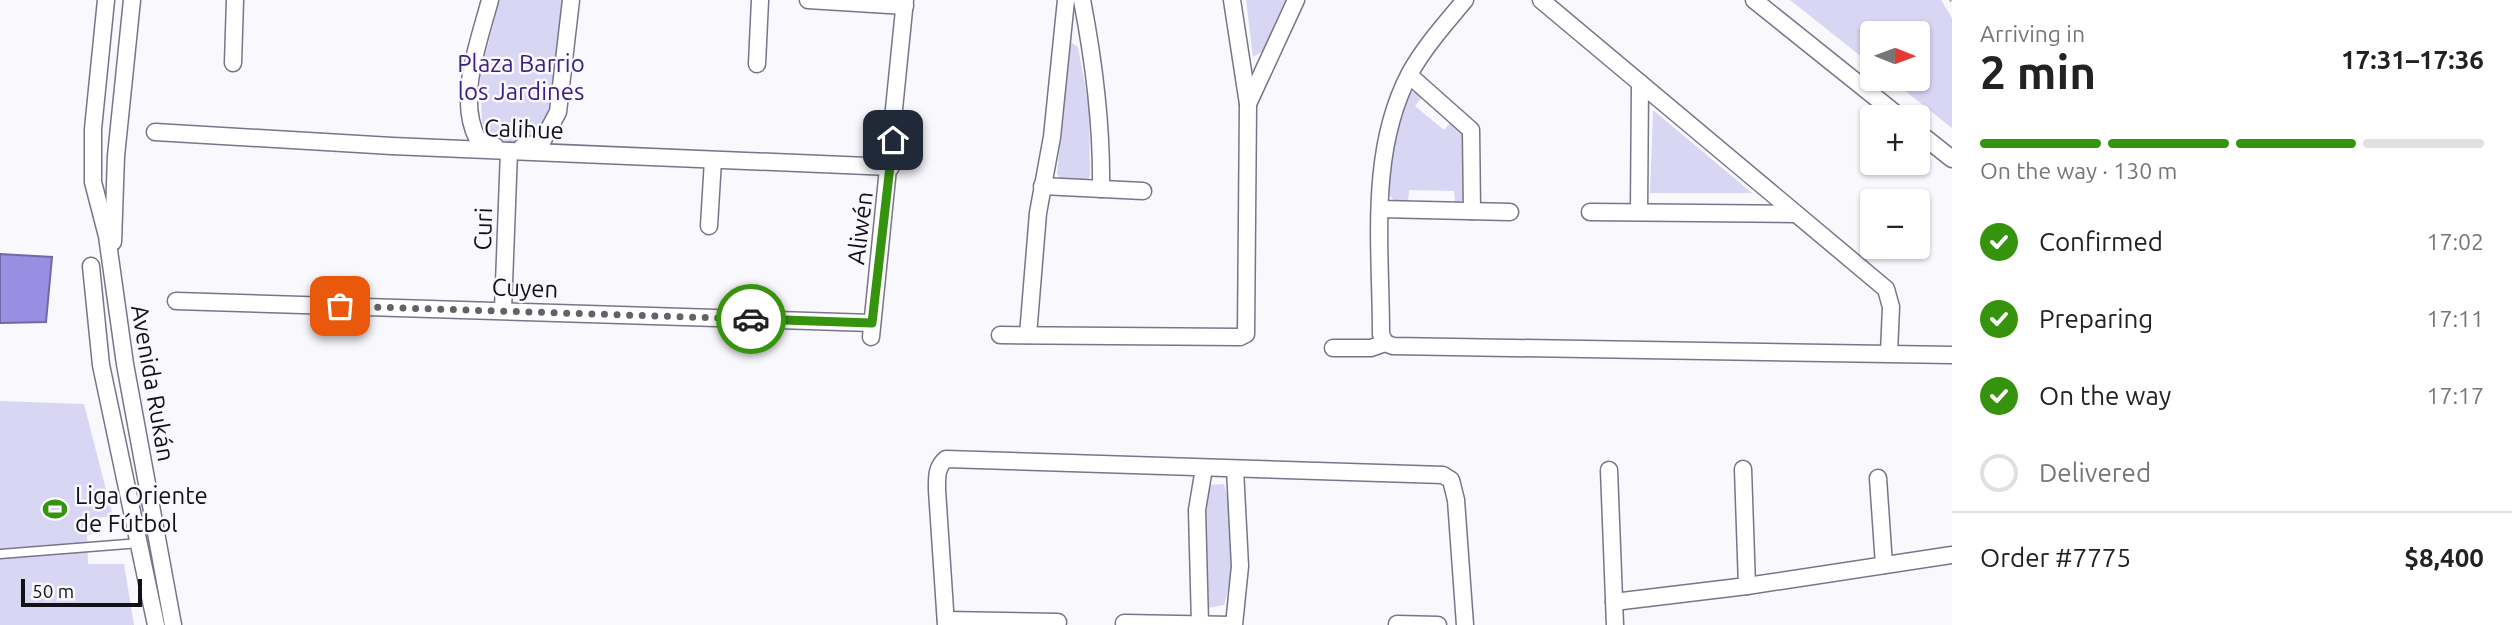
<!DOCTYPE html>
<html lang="en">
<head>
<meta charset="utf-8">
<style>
  :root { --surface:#fff; --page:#f2f2f2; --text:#222; --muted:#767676; --line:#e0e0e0; --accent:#36930d }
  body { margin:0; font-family:Ubuntu,sans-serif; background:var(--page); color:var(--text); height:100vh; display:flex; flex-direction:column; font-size:26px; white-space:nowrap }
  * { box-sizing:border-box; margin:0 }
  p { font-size:23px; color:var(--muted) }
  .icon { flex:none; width:38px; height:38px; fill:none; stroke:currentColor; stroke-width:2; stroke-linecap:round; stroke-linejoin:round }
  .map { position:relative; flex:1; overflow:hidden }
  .drawer { display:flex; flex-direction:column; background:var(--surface); width:560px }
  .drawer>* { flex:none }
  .needle { width:46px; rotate:91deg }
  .controls { position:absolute; left:1860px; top:21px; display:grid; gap:14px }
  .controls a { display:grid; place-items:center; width:70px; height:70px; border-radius:7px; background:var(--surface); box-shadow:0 2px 5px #0004; font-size:35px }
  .scale { position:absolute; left:21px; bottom:18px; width:121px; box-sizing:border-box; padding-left:7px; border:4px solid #111119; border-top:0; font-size:19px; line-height:24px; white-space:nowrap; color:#111119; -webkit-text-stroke:5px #f8f8fd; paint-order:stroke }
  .pin { position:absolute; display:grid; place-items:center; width:60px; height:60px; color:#fff; margin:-30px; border-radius:14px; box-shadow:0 4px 10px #0006 }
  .courier { position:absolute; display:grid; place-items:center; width:70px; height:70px; margin:-35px; border:5px solid #36930d; border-radius:50%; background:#fff; color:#222; box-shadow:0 2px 9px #0007 }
  .headline em { font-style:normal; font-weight:700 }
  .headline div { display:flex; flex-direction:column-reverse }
  .headline { display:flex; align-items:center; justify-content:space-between; height:119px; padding:0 28px }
  h1 { font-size:46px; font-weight:700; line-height:52px }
  .bar { display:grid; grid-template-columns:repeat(4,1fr); gap:10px 7px; align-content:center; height:84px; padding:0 28px }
  .bar i { height:9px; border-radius:5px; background:var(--line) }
  .bar .active { background:var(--accent) }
  .bar p { grid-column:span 4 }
  .line { display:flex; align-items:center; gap:18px; padding:0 28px; border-top:2px solid var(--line) }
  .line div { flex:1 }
  ol { padding:0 28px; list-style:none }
  li { display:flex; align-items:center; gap:21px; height:77px }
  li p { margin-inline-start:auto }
  li .icon { padding:7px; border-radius:50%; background:var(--accent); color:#fff; stroke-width:4 }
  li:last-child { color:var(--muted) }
  li i { width:38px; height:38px; border:4px solid var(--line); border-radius:50% }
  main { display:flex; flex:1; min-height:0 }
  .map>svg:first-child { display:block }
  .green { fill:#d8d6f3 }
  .water { fill:#9a8ee3; stroke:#7168a6; stroke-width:2 }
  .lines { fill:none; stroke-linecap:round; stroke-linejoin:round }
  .lane-casing { stroke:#77758a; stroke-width:11 }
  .street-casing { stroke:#77758a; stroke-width:19 }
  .path { stroke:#aeaeb4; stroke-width:2.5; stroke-dasharray:2 5; stroke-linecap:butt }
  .lane { stroke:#fff; stroke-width:8 }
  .street { stroke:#fff; stroke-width:16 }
  .done { stroke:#626269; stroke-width:7; stroke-dasharray:0 12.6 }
  .route { stroke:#36930d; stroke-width:9 }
  .labels { text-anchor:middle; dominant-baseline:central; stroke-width:5; stroke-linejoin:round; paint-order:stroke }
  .park-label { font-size:24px; fill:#3b1e81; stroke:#f8f8fd }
  .street-label { font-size:24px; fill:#111119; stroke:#f8f8fd }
  .poi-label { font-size:24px; fill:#111119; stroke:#f8f8fd; text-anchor:start }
</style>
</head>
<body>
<main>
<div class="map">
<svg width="1952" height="625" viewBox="0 0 1952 625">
  <rect width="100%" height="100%" fill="#f8f8fd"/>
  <g class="green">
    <path d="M500,0H571L556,109L531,144L500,142L482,124L480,74Z"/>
    <path d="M1246,0H1287L1265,50L1253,57Z"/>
    <path d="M1790,0H1941L1952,18V128L1890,79H1918V33H1872V65Z"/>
    <path d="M1070,42L1078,47L1089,107L1090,175L1087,181L1061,179L1057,174Z"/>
    <path d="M1414,92L1422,97L1415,106L1444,130L1451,122L1464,135L1465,197L1460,202H1455L1454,191L1409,190L1408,202L1395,201L1390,196C1385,163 1392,122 1409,93Z"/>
    <path d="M1653,110L1752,193H1650Z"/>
    <path d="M0,401L84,404L113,517H101L99,533L87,535L88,564H124L134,625H0Z"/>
    <path d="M1224,484C1237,528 1236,562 1224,605L1207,608L1205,507L1207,485Z"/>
  </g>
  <path class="water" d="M0,254L52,257L46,322L0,323Z"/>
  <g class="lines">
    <g class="lane-casing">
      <path id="lane" d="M0,554L140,543"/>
    </g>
    <g class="street-casing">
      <g id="street">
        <path d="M106,0L93,129V182L107,236L125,364L173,625"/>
        <path d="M490,0C479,42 456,99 478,140L495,146"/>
        <path d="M808,0L905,6"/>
        <path d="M1082,0C1094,62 1102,125 1101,189"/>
        <path d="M1541,0L1886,289L1891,307L1889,353"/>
        <path d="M1754,0L1900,117"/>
        <path d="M233,63L235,0"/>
        <path d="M757,64L760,0"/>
        <path d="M1409,75L1471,130L1472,211"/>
        <path d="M1248,104L1296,0"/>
        <path d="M155,132L392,146L891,167"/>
        <path d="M1918,132L1952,159"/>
        <path d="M522,147L542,142L558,112L571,0"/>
        <path d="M1042,186L1143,191"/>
        <path d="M1381,209L1510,212"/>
        <path d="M1590,212L1796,214"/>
        <path d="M1639,212L1640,83"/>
        <path d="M709,226L713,160"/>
        <path d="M113,242L116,156L132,0"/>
        <path d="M91,266L101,365L156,625"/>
        <path d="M176,301L872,323"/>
        <path d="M503,310L509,151"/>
        <path d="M1000,335L1240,337L1246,334L1248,104L1232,0"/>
        <path d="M1028,335L1038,213L1052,137L1066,0"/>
        <path d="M871,337L905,0"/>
        <path d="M1385,343L1381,334C1381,247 1368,152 1410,73C1425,46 1446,23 1465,0"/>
        <path d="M1333,348H1371L1385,343L1393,346L1952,355"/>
        <path d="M1743,469L1747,586"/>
        <path d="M1609,470L1615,625"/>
        <path d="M1878,478L1884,565"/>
        <path d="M1614,602L1747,586L1952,555"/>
        <path d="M946,620L1058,622"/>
        <path d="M1124,623L1232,625"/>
        <path d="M1200,624L1197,510L1204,468"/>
        <path d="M1397,624L1438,625"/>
        <path d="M946,625L937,490C937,478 936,467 946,459L1443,475L1451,480L1456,500L1465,625"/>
        <path d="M1234,625L1240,566L1235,469"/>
      </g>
    </g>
    <path class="path" d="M1950,0L1952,3"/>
    <use href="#lane" class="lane"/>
    <use href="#street" class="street"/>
  </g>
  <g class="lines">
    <path class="done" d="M340,306L751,319"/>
    <path class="route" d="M751,319L872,323L893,140"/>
  </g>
  <defs>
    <g id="stadium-bare" transform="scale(1.89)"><path d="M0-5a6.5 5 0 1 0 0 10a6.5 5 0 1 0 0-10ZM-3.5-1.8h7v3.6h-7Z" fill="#36930d" stroke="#f8f8fd" stroke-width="2.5" paint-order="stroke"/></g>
  </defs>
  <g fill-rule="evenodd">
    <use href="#stadium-bare" x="55" y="509"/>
  </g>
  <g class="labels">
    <g class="park-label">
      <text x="521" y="63">Plaza Barrio<tspan x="521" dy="28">los Jardines</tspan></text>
    </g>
    <g class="street-label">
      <text transform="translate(524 129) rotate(2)">Calihue</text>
      <text transform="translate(860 228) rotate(-83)">Aliwén</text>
      <text transform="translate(483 229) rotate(-88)">Curi</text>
      <text transform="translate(525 288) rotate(2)">Cuyen</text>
      <text transform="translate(153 383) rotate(80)">Avenida Rukán</text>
    </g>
    <g class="poi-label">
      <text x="75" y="495">Liga Oriente<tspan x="75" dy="28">de Fútbol</tspan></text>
    </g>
  </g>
</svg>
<div class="controls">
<a><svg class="needle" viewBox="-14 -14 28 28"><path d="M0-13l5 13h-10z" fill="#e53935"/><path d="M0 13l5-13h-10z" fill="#767676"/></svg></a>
<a>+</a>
<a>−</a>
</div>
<div class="scale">50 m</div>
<div class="pin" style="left:340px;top:306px;background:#ea580c"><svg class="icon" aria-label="bag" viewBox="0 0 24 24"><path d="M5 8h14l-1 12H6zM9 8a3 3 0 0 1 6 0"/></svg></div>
<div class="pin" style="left:893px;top:140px;background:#1f2937"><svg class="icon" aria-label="home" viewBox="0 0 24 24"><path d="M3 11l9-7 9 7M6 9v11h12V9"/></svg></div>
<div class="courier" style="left:751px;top:319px"><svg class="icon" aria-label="car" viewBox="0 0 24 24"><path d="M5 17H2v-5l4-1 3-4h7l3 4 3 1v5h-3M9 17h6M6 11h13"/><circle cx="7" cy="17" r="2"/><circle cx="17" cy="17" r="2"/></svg></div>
</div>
<section class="drawer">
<div class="headline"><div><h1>2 min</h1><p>Arriving in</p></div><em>17:31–17:36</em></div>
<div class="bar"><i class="active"></i><i class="active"></i><i class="active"></i><i></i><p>On the way · 130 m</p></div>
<ol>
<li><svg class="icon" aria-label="check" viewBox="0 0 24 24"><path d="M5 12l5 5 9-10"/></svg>Confirmed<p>17:02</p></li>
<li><svg class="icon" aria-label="check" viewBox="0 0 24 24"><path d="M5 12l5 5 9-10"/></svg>Preparing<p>17:11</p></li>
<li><svg class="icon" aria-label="check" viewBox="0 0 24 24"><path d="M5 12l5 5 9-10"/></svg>On the way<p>17:17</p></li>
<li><i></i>Delivered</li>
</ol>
<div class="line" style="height:91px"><div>Order #7775</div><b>$8,400</b></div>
</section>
</main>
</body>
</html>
